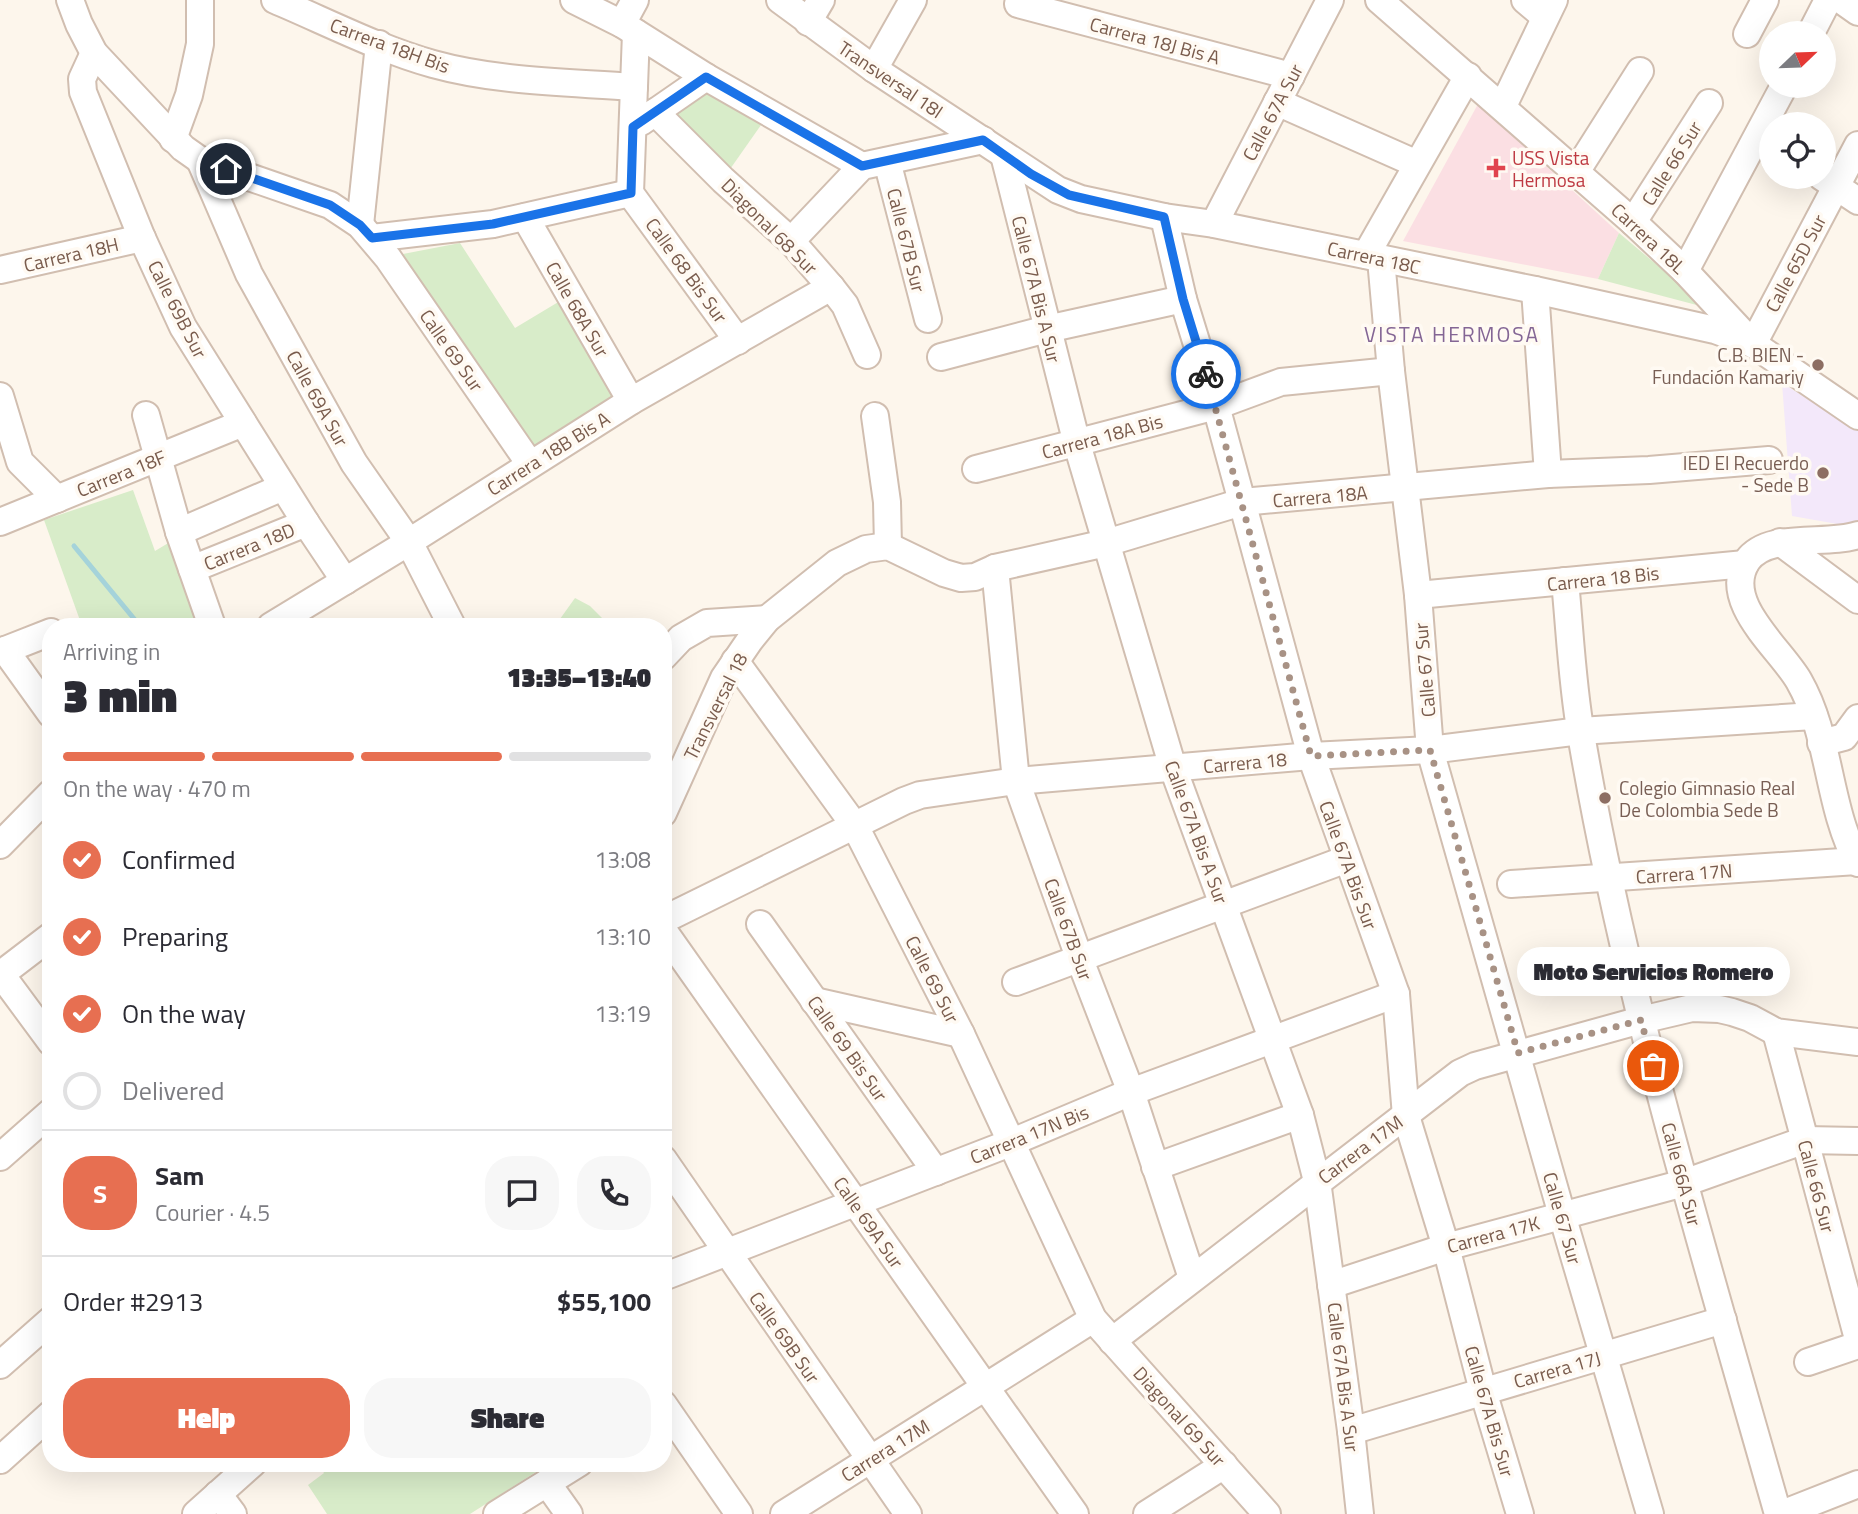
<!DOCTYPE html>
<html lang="en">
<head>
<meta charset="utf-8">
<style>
  :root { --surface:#fff; --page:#f7f7f7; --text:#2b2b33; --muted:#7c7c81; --line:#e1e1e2; --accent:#e76f51 }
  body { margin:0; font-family:"Titillium Web",sans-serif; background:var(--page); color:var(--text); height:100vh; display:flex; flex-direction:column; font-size:26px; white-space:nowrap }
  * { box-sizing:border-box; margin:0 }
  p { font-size:23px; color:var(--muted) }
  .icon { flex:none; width:38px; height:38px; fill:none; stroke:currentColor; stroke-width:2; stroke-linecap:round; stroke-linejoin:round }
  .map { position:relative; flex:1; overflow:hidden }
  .sheet { position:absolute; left:42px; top:618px; width:630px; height:854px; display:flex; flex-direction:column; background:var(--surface); border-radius:28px; box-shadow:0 7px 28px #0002 }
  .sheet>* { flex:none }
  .needle { width:46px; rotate:67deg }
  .controls { position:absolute; left:1759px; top:21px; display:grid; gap:14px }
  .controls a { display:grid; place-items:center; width:77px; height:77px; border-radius:50%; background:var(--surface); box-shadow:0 7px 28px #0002; font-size:35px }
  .pin { position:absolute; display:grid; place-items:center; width:60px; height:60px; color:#fff; margin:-30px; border:4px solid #fff; border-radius:50%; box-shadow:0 2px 7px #0007 }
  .courier { position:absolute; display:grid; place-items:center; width:70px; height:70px; margin:-35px; border:5px solid #1a73e8; border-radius:50%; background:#fff; color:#222; box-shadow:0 2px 9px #0007 }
  .bubble { position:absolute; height:49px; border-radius:24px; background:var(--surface); box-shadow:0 7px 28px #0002; font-size:23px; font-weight:800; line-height:49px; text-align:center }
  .overview em { font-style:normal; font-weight:800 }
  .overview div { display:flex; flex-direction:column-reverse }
  .overview { display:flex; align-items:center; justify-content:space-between; height:119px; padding:0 21px }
  h1 { font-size:46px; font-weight:800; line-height:52px }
  .bar { display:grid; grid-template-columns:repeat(4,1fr); gap:10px 7px; align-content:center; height:84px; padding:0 21px }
  .bar i { height:9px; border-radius:5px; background:var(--line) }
  .bar .selected { background:var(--accent) }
  .bar p { grid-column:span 4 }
  .line { display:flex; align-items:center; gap:18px; padding:0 21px; border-top:2px solid var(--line) }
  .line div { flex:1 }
  .round { display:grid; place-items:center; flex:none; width:74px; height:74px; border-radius:28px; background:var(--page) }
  ol { padding:0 21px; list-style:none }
  li { display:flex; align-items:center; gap:21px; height:77px }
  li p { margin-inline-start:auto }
  li .icon { padding:7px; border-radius:50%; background:var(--accent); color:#fff; stroke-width:4 }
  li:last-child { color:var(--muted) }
  li i { width:38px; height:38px; border:4px solid var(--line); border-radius:50% }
  .action { display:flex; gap:14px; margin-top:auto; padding:14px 21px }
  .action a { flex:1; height:80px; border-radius:28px; background:var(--accent); color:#fff; font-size:28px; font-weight:800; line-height:80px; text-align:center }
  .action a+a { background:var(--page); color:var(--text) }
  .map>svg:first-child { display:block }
  .education { fill:#f3e8fa }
  .medical { fill:#fbdfe3 }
  .green { fill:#d8ecc9 }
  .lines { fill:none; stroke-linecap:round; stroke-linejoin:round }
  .stream { stroke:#a5d3da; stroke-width:5 }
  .minor-casing { stroke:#d1beb0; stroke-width:30 }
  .minor { stroke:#fff; stroke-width:26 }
  .done { stroke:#a89285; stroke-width:7; stroke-dasharray:0 12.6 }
  .route { stroke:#1a73e8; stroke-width:9 }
  .health-dot { fill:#e0444e; stroke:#fffaf3; stroke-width:2.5 }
  .education-dot { fill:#8d6e63; stroke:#fffaf3; stroke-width:2.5 }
  .labels { text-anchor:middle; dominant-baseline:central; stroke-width:7; stroke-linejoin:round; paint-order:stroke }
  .street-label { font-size:19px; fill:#7a5c4d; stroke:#fffaf3 }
  .health-label { font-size:19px; fill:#be3a42; stroke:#fffaf3; text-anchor:start }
  .education-label { font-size:19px; fill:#785e54; stroke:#fffaf3; text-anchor:end }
  .neighbourhood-label { font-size:21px; letter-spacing:2px; fill:#846695; stroke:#fffaf3 }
</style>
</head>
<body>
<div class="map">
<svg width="1858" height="1514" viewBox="0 0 1858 1514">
  <rect width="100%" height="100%" fill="#fdf6ec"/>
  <path class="education" d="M1782,383L1858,431V522L1843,525L1792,516Z"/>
  <path class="medical" d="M1478,104L1619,233L1598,279L1403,241Z"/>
  <g class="green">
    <path d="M712,91L761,125L728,172L670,112Z"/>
    <path d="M1619,233L1708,308L1598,279Z"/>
    <path d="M460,243L515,328L560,301L622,394L528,451L403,254Z"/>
    <path d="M133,490L155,551L190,530L219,626H82L44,520Z"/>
    <path d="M575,598L590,606L610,626H555Z"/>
    <path d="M318,1463H550L470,1514H327L308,1485L324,1473Z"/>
  </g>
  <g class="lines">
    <path class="stream" d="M74,546L140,626"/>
    <g class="minor-casing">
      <g id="minor">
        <path d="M70,0L79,24L94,53L183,148L200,160L330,205L360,225L388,258L530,464"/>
        <path d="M275,0C327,22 379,49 433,64C498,82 568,82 634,87"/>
        <path d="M574,0L622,24L706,77L862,166"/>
        <path d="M780,0L874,69L1058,190L1081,199L1164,217L1214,224L1535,290L1715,330L1753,344"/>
        <path d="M1379,0L1633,222L1685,271L1753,344L1858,416"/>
        <path d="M1525,0L1545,17"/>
        <path d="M1841,0L1858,12"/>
        <path d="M1018,4L1291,76"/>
        <path d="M808,22L821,0"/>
        <path d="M622,24L635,0"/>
        <path d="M636,33L630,193L738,341"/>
        <path d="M1811,33L1828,0"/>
        <path d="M1747,34L1765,0"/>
        <path d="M94,53L82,79L83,92L142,238L183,327L306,523L345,581"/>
        <path d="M874,69L913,0"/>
        <path d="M1277,102L1417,164"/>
        <path d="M1503,106L1554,0"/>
        <path d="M655,112L723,180L791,241L831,287L845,305L867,355"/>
        <path d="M641,122L706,77"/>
        <path d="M173,139L189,95L200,44V0"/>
        <path d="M1004,155L1077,444L1173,768L1300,1115L1317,1181L1351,1431L1360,1514"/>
        <path d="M200,160L249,274L354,463L409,542L452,626"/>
        <path d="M887,161L928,319"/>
        <path d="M1576,172L1640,71"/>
        <path d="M1822,177L1858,201"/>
        <path d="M525,217L631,401"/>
        <path d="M1164,217L1183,299L1216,406L1311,756L1396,994L1406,1116L1446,1247L1483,1391L1520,1514"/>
        <path d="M1633,222L1709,103"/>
        <path d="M1214,224L1330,0"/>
        <path d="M360,225L379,44"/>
        <path d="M372,238L493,224L630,193"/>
        <path d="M791,241L862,166L983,140"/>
        <path d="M1366,255L1468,76"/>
        <path d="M1381,259L1391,371L1418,595L1430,750L1562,1215L1650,1514"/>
        <path d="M0,270L142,238"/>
        <path d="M1685,271L1784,86"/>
        <path d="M1535,290L1548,474"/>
        <path d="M1753,344L1858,145"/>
        <path d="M941,357L1047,329L1183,299"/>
        <path d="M0,396L20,462L57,499"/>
        <path d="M146,415L179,532L212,626"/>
        <path d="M875,416L887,502L888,546"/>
        <path d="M976,469L1216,406L1281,382L1391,371"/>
        <path d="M0,522L243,423"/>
        <path d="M179,532L283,487"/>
        <path d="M1858,535C1826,546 1768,531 1747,561C1720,602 1781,649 1799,681C1831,737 1827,806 1858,863"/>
        <path d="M1780,542L1858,600"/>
        <path d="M995,568L1016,781L1080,960L1131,1092L1192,1278"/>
        <path d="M192,569L306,523"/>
        <path d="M1565,581C1570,632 1572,684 1581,734C1626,999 1705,1256 1778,1514"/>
        <path d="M1418,595L1745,564"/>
        <path d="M271,626L409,542L631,401L831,287"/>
        <path d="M5,650L51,714"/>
        <path d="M0,652L51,632"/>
        <path d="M663,657L681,638L707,623L767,619"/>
        <path d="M735,661L855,826L961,1034L1093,1319L1267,1514"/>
        <path d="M1821,743L1844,737L1858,718"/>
        <path d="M663,813L724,678L750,640L767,619L837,563L866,549L888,546L944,573L961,578L975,577L995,568L1106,543L1242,502L1548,474L1649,470L1769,460"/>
        <path d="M0,845L51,793"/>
        <path d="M1511,884L1857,861"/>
        <path d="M663,920L904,801L920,795L1016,781L1311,756L1430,750L1580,731L1814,716"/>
        <path d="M760,924L936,1172"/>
        <path d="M663,930L1075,1514"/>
        <path d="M0,973L51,1042"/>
        <path d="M0,975L51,936"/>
        <path d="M1016,982L1347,859"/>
        <path d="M814,1001L961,1034"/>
        <path d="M1776,1032L1858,1339"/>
        <path d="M0,1157L51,1112"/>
        <path d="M663,1159L908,1514"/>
        <path d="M1155,1167L1300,1115"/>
        <path d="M663,1277L1010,1143L1131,1092L1396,994"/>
        <path d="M1331,1285L1446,1247L1684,1183L1805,1140L1858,1141"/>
        <path d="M1112,1341L1460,1073L1475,1066L1641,1020L1692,1008L1719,1009L1732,1012L1750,1018L1776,1032L1858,1042"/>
        <path d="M1808,1362L1858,1345"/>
        <path d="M0,1365L51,1320"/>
        <path d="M663,1404L739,1514"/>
        <path d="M1351,1431L1723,1320"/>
        <path d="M0,1460L51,1414"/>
        <path d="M547,1483L569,1514"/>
        <path d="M218,1494L233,1514"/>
        <path d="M196,1514L253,1463"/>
        <path d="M497,1514L579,1463"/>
        <path d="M784,1514L1093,1319"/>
        <path d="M1147,1514L1224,1465"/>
        <path d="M1782,1514L1858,1484"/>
      </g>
    </g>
    <use href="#minor" class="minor"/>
  </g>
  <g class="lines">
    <path class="done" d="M1206,374L1311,756L1430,750L1518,1053L1641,1020L1653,1066"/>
    <path class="route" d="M226,169L330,205L360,225L372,238L493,224L631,193L633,127L706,77L862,166L983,140L1031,174L1069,195L1164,217L1183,299L1206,374"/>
  </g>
  <path class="health-dot" d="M1492.5 157.5h7v7h7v7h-7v7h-7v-7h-7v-7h7z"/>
  <g class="education-dot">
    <circle cx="1818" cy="365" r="7"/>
    <circle cx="1823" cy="473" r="7"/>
    <circle cx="1605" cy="798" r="7"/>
  </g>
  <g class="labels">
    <g class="street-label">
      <text transform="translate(1155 40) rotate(15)">Carrera 18J Bis A</text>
      <text transform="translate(390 45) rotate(20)">Carrera 18H Bis</text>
      <text transform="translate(891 79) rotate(34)">Transversal 18I</text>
      <text transform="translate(1272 112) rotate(-62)">Calle 67A Sur</text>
      <text transform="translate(1671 163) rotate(-58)">Calle 66 Sur</text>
      <text transform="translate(770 226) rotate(45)">Diagonal 68 Sur</text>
      <text transform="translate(1649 238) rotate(43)">Carrera 18L</text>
      <text transform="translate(907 240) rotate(76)">Calle 67B Sur</text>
      <text transform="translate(71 254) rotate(-13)">Carrera 18H</text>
      <text transform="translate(1374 257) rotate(12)">Carrera 18C</text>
      <text transform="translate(1795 263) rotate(-62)">Calle 65D Sur</text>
      <text transform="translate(687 270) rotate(54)">Calle 68 Bis Sur</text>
      <text transform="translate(1037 289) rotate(76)">Calle 67A Bis A Sur</text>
      <text transform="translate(178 309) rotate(63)">Calle 69B Sur</text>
      <text transform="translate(578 309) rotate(60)">Calle 68A Sur</text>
      <text transform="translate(452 350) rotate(55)">Calle 69 Sur</text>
      <text transform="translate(318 398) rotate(61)">Calle 69A Sur</text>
      <text transform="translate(1102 436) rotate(-15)">Carrera 18A Bis</text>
      <text transform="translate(548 453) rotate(-32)">Carrera 18B Bis A</text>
      <text transform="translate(121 473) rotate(-22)">Carrera 18F</text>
      <text transform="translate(1320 496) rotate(-5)">Carrera 18A</text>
      <text transform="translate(249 546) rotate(-22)">Carrera 18D</text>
      <text transform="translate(1603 578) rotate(-6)">Carrera 18 Bis</text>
      <text transform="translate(1424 670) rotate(-95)">Calle 67 Sur</text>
      <text transform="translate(715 706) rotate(-63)">Transversal 18</text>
      <text transform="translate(1245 762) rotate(-5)">Carrera 18</text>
      <text transform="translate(1197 832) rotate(70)">Calle 67A Bis A Sur</text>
      <text transform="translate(1349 865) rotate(70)">Calle 67A Bis Sur</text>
      <text transform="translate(1684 873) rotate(-4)">Carrera 17N</text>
      <text transform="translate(1069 929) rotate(70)">Calle 67B Sur</text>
      <text transform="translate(933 979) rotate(63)">Calle 69 Sur</text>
      <text transform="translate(848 1048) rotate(55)">Calle 69 Bis Sur</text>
      <text transform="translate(1029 1134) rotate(-22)">Carrera 17N Bis</text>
      <text transform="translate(1360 1149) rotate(-37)">Carrera 17M</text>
      <text transform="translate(1682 1174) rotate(75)">Calle 66A Sur</text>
      <text transform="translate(1817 1186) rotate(75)">Calle 66 Sur</text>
      <text transform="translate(1563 1218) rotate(74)">Calle 67 Sur</text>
      <text transform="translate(869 1222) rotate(55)">Calle 69A Sur</text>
      <text transform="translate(1493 1234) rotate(-15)">Carrera 17K</text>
      <text transform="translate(785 1337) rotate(55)">Calle 69B Sur</text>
      <text transform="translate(1557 1369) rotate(-16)">Carrera 17J</text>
      <text transform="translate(1344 1377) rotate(83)">Calle 67A Bis A Sur</text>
      <text transform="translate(1490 1411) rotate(74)">Calle 67A Bis Sur</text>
      <text transform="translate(1180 1416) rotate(48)">Diagonal 69 Sur</text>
      <text transform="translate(885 1450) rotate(-32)">Carrera 17M</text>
    </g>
    <g class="health-label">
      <text x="1512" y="157">USS Vista<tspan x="1512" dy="22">Hermosa</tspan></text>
    </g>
    <g class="education-label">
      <text x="1804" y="354">C.B. BIEN -<tspan x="1804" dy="22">Fundación Kamariy</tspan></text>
      <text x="1809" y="462">IED El Recuerdo<tspan x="1809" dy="22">- Sede B</tspan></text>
      <text x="1619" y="787" text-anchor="start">Colegio Gimnasio Real<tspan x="1619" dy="22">De Colombia Sede B</tspan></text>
    </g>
    <g class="neighbourhood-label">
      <text x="1452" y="334">VISTA HERMOSA</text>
    </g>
  </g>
</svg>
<div class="controls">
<a><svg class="needle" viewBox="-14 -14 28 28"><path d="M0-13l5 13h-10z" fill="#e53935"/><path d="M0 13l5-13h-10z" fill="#7c7c81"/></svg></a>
<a><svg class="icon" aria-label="locate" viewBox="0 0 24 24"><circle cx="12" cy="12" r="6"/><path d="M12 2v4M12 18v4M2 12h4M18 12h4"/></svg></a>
</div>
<div class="pin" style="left:1653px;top:1066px;background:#ea580c"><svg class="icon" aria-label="bag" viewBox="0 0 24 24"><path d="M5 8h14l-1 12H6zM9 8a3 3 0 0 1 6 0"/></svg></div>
<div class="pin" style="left:226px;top:169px;background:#1f2937"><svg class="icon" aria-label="home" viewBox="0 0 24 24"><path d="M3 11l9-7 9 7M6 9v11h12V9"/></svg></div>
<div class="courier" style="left:1206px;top:374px"><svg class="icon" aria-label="bike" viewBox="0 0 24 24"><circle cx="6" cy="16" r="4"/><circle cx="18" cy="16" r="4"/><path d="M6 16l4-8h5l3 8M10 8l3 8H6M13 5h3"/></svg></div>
<div class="bubble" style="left:1517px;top:947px;width:273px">Moto Servicios Romero</div>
<section class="sheet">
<div class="overview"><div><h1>3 min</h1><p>Arriving in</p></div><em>13:35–13:40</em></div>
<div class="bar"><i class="selected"></i><i class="selected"></i><i class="selected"></i><i></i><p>On the way · 470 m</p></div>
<ol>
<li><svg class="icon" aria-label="check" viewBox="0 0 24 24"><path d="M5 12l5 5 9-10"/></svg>Confirmed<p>13:08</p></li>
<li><svg class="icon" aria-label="check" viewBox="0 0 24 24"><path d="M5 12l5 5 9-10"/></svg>Preparing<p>13:10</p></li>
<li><svg class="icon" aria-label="check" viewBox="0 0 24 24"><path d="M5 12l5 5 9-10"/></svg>On the way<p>13:19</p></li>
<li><i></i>Delivered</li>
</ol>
<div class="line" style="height:126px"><b class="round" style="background:var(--accent);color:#fff">S</b><div><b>Sam</b><p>Courier · 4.5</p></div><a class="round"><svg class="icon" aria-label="chat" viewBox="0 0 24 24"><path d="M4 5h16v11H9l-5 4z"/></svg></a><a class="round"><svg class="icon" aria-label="phone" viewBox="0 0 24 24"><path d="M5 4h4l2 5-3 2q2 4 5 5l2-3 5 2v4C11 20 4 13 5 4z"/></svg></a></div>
<div class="line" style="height:91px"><div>Order #2913</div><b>$55,100</b></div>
<div class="action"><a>Help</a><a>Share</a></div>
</section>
</div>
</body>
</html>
